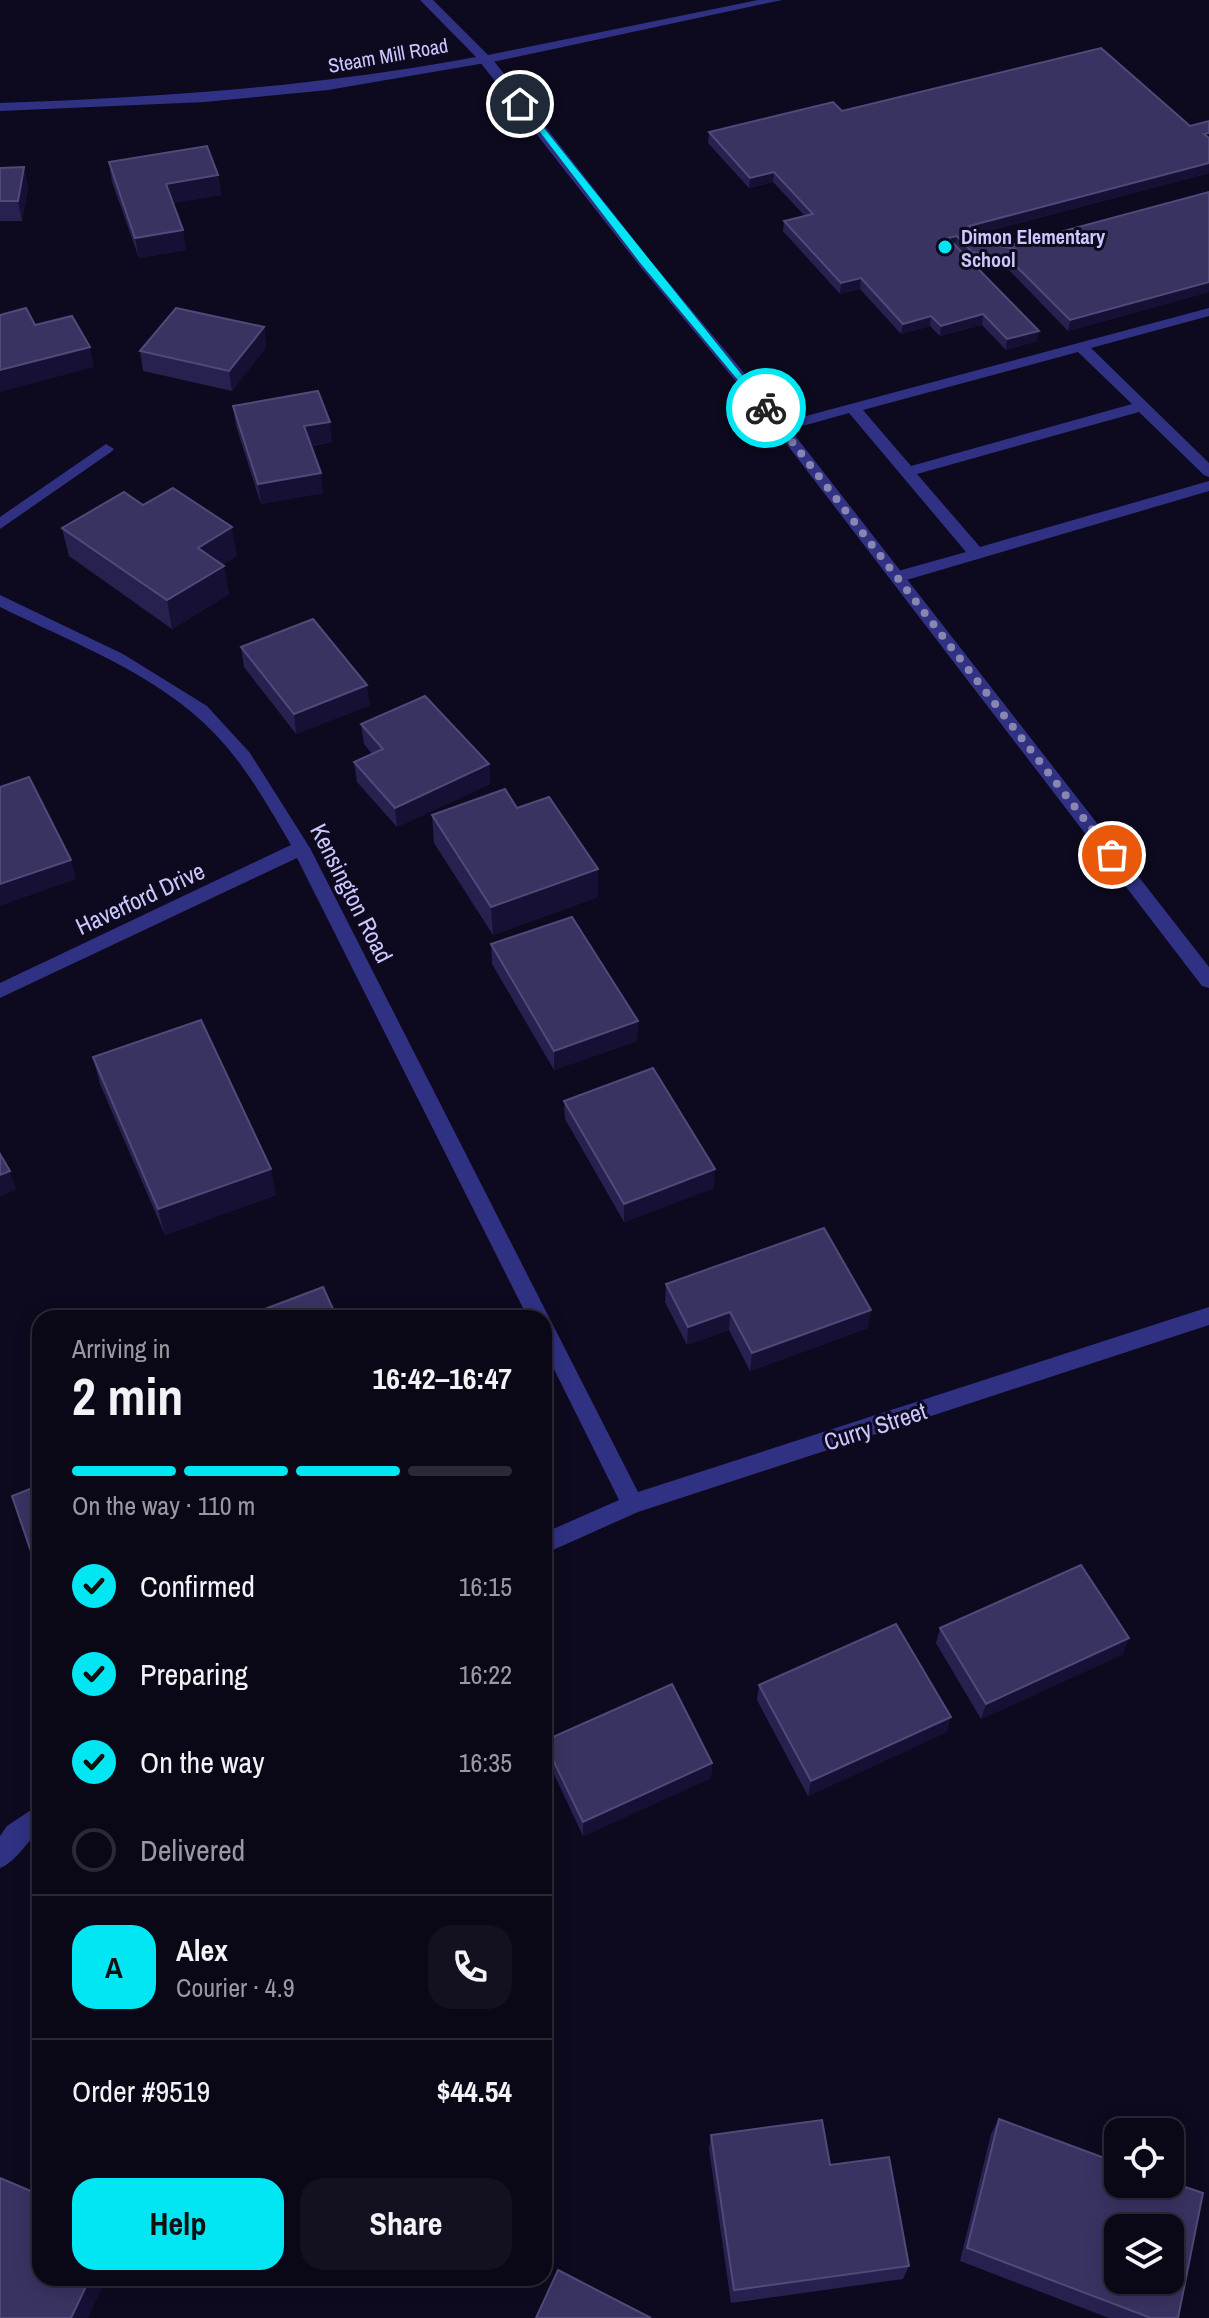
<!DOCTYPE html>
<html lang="en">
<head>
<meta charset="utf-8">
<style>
  :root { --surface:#0a0817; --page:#131120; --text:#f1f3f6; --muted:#999aa1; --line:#2a2936; --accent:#00e7f3 }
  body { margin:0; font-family:"Archivo Narrow",sans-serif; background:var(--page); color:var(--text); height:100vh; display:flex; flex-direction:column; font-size:30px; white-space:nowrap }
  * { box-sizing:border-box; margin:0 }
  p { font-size:26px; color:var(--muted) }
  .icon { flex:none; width:44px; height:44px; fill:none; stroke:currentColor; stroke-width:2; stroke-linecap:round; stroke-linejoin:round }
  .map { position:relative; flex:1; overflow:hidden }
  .drawer { position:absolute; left:32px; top:1310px; width:520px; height:976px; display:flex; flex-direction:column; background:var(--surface); border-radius:24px; box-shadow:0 4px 20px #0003,0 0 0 2px var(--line) }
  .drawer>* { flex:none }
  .fabs { position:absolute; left:1104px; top:2118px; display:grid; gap:16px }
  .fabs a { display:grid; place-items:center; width:80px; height:80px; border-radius:16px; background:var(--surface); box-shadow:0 4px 20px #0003,0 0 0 2px var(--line); font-size:40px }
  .pin { position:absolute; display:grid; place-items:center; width:68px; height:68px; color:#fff; margin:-34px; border:4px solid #fff; border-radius:50%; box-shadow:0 2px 8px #0007 }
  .courier { position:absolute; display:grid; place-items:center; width:80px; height:80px; margin:-40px; border:6px solid #00e7f3; border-radius:50%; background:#fff; color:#222; box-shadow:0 2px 10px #0007 }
  .headline em { font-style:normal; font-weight:700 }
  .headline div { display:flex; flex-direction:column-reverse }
  .headline { display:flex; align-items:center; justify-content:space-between; height:136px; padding:0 40px }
  h1 { font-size:52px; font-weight:700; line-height:60px }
  .bar { display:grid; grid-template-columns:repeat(4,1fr); gap:12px 8px; align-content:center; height:96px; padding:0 40px }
  .bar i { height:10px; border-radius:6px; background:var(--line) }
  .bar .current { background:var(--accent) }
  .bar p { grid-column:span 4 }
  .line { display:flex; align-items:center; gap:20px; padding:0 40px; border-top:2px solid var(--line) }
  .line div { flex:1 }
  .round { display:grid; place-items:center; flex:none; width:84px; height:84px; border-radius:24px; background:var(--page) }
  ol { padding:0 40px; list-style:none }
  li { display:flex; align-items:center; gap:24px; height:88px }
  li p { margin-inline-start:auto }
  li .icon { padding:8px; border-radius:50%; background:var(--accent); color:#111; stroke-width:4 }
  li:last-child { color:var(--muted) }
  li i { width:44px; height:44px; border:4px solid var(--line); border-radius:50% }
  .primary-button { display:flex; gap:16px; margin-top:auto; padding:16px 40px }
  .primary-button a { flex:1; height:92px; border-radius:24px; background:var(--accent); color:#111; font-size:32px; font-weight:700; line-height:92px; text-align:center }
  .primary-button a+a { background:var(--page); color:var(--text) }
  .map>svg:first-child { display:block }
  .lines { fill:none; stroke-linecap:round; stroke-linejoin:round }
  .service { fill:#303183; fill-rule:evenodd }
  .minor { fill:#303183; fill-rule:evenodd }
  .tertiary { fill:#303183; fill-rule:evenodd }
  .wall { fill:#27214f }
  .shaded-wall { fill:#151034 }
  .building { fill:#393362; stroke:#504a7b; stroke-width:2; fill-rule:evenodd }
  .route { fill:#00e7f3 }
  .done { stroke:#8986b1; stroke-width:8; stroke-dasharray:0 14.4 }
  .poi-dot { fill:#00e7f3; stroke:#0d0a1f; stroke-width:3 }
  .labels { text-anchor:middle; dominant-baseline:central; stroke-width:6; stroke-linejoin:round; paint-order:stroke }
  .far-street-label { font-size:20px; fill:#ccc8ff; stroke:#0d0a1f }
  .far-poi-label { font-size:20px; font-weight:bold; fill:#ccc8ff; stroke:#0d0a1f; text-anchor:start }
  .street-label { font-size:24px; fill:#ccc8ff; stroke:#0d0a1f }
</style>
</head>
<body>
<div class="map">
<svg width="1209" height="2318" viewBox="0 0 1209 2318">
  <rect width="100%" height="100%" fill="#0d0a1f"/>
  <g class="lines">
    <path class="service" d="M1209,308V316L1091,348L1209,463V477L1204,475L1139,412L917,474L980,547L1209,481V491L903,581L897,582L889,577L891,573L966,552L849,413L781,432L773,427L776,424ZM1078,352L1132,404L911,466L863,410Z"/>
    <g class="minor">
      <path d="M480,56H490L649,259L779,415L1209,967V988L1202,986L769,421L639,265L480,62Z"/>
      <path d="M106,444L114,449L111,452L0,529V517Z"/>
      <path d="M0,595L123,654L207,706L250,753L310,848L638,1492L1209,1307V1325L638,1512L544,1554V1533L619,1500L544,1349V1318H528L297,858L0,998V983L291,845C269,807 246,766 215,734C158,674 73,643 0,607Z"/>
      <path d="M40,1804V1831C26,1842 16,1862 0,1868V1836L7,1826Z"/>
    </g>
    <path class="tertiary" d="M420,0H433L488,55L758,0H782L497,61L328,90L205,102L0,111V103C163,97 315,87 476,57Z"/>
  </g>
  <g class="wall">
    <path d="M842,111L1209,173L977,234L986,243L1010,248L1011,245L1209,192V292L1068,331L1009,270L972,263L1037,341L1006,350L982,325L940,336L930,326L901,334L860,289L840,294L783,231L784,221L805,216L773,182L749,188L708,143L709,132Z"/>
    <path d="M109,162L218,175L221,195L173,203L186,250L139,258L112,182Z"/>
    <path d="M24,167L28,187L22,221H0V168Z"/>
    <path d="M264,327L266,347L232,391L143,371L140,351Z"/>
    <path d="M233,406L332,442L311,446L323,493L261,504L236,426Z"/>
    <path d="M143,505L237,556L222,565L229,594L172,629L69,556L62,528Z"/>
    <path d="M241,647L370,705L296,734L244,667Z"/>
    <path d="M361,724L489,764L490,784L397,827L357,782L354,762L372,754L364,744Z"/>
    <path d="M517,808L598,869V897L493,935L434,843L432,815Z"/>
    <path d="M491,944L638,1021L637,1041L554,1070L492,964Z"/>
    <path d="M93,1057L276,1195L165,1235L100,1084Z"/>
    <path d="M564,1101L714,1188L624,1222L565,1119Z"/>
    <path d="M666,1284L868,1328L750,1371L729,1330L687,1345L665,1302Z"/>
    <path d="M940,1628L1123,1654L981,1719L936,1643Z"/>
    <path d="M759,1685L947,1732L808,1796L757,1700Z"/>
    <path d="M544,1741L712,1763L711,1778L583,1836L545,1755Z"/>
    <path d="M999,2119L1178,2318H1109L960,2261L991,2134Z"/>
    <path d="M711,2135L830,2165L909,2266L903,2279L731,2303L709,2149Z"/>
  </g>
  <g class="shaded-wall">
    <path d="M1209,163V173L968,236L969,226Z"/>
    <path d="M24,167L28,187L22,221L18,201Z"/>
    <path d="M774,172L773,182L749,188L750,178Z"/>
    <path d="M218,175L221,195L169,204L166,184Z"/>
    <path d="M183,230L186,250L139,258L135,238Z"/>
    <path d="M957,236L955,246L948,238Z"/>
    <path d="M861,278L860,289L840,294L841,283Z"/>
    <path d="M1209,282V292L1068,331L1070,320Z"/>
    <path d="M983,314L982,325L940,336L941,326Z"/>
    <path d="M931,316L930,326L901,334L903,324Z"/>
    <path d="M264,327L266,347L232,391L229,371Z"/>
    <path d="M1039,331L1037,341L1006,350L1007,339Z"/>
    <path d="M90,347L94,367L0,392V370Z"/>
    <path d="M330,422L332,442L306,446L304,426Z"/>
    <path d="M321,473L323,493L261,504L258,484Z"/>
    <path d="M232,527L237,556L203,577L198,548Z"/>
    <path d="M224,566L229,594L172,629L167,600Z"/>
    <path d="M367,685L370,705L296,734L294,714Z"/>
    <path d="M489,764L490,784L397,827L395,808Z"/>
    <path d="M71,860L76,879L0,906V884Z"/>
    <path d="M598,869V897L493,935L491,907Z"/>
    <path d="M638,1021L637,1041L554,1070V1051Z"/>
    <path d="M271,1169L276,1195L165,1235L158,1209Z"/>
    <path d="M715,1169L714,1188L624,1222V1204Z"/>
    <path d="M10,1171L16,1189L0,1197V1175Z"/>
    <path d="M871,1310L868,1328L750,1371L752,1353Z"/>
    <path d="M730,1312L729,1330L687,1345L688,1327Z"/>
    <path d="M1129,1638L1123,1654L981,1719L986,1704Z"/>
    <path d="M951,1717L947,1732L808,1796L811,1781Z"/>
    <path d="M712,1763L711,1778L583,1836V1822Z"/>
    <path d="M90,2278H106L88,2318H71Z"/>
  </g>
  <g class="building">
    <path d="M1101,48L1190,126L1209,121V133L1204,134L1209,138V163L969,226L986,243L1015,249L1011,245L1209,192V282L1070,320L1010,260L972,252L957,236L948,238L1039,331L1007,339L983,314L941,326L931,316L903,324L861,278L841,283L784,221L813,214L774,172L750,178L709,132L833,102L842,111Z"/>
    <path d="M207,146L218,175L166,184L183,230L135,238L109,162Z"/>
    <path d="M24,167L18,201H0V168Z"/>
    <path d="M26,308L35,325L72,316L90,347L0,370V315Z"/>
    <path d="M176,308L264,327L229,371L140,351Z"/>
    <path d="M318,391L330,422L304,426L321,473L258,484L233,406Z"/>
    <path d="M173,488L232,527L198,548L224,566L167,600L62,528L124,492L143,505Z"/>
    <path d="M313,619L367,685L294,714L241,647Z"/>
    <path d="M425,696L489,764L395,808L354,762L383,749L361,724Z"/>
    <path d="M29,777L71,860L0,884V787Z"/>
    <path d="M505,789L517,808L549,797L598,869L491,907L432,815Z"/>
    <path d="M572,917L638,1021L554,1051L491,944Z"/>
    <path d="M201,1020L271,1169L158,1209L93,1057Z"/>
    <path d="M653,1068L715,1169L624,1204L564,1101Z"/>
    <path d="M0,1154L10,1171L0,1175Z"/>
    <path d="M824,1228L871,1310L752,1353L730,1312L688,1327L666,1284Z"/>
    <path d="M323,1287L337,1318H241Z"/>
    <path d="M40,1485V1578L12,1496Z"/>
    <path d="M1081,1565L1129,1638L986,1704L940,1628Z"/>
    <path d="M896,1624L951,1717L811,1781L759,1685Z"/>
    <path d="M672,1684L712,1763L583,1822L544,1741Z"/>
    <path d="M999,2119L1118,2163V2184H1170V2182L1203,2193L1178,2318H1151L967,2248ZM1118,2228H1170V2280H1118Z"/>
    <path d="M822,2120L830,2165L889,2157L909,2266L734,2290L711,2135Z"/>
    <path d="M0,2178L40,2195V2278H90L71,2318H0Z"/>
    <path d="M558,2270L651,2318H536Z"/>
  </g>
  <path class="route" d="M517,102H523L770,410H763L641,264Z"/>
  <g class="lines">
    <path class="done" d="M766,408L1112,855"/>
  </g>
  <circle class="poi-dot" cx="945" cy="247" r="8"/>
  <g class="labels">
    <g class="far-street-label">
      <text transform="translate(388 55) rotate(-10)">Steam Mill Road</text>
    </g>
    <g class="far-poi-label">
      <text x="961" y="236">Dimon Elementary<tspan x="961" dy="23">School</tspan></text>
    </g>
    <g class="street-label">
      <text transform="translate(352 893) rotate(63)">Kensington Road</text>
      <text transform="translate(140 898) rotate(-25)">Haverford Drive</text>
      <text transform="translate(875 1426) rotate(-18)">Curry Street</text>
    </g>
  </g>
</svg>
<div class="fabs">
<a><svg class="icon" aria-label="locate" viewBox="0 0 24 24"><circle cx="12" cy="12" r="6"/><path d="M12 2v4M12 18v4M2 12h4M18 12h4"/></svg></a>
<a><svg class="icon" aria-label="layers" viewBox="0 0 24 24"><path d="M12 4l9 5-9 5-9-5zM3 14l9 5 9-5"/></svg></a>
</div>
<div class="pin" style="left:1112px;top:855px;background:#ea580c"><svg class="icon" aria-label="bag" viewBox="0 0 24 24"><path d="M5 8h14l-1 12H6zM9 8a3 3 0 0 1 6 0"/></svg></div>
<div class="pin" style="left:520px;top:104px;background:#1f2937"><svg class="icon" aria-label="home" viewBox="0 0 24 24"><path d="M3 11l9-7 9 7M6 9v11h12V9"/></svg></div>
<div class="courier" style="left:766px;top:408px"><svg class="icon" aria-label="bike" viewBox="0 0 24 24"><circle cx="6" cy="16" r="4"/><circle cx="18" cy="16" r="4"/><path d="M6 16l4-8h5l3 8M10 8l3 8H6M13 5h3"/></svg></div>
<section class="drawer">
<div class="headline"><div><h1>2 min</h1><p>Arriving in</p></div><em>16:42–16:47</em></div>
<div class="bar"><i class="current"></i><i class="current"></i><i class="current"></i><i></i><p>On the way · 110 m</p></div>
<ol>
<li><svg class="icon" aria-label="check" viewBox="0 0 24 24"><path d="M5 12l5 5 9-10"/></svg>Confirmed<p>16:15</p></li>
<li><svg class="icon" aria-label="check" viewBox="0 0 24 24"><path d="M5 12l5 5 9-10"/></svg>Preparing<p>16:22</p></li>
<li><svg class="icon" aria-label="check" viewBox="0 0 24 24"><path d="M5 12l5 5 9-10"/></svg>On the way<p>16:35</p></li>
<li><i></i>Delivered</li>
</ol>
<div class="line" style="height:144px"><b class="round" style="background:var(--accent);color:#111">A</b><div><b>Alex</b><p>Courier · 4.9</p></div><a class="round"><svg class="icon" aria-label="phone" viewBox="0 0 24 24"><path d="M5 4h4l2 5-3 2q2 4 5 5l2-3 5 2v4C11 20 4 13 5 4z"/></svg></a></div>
<div class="line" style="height:104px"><div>Order #9519</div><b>$44.54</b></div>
<div class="primary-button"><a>Help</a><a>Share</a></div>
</section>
</div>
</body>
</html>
